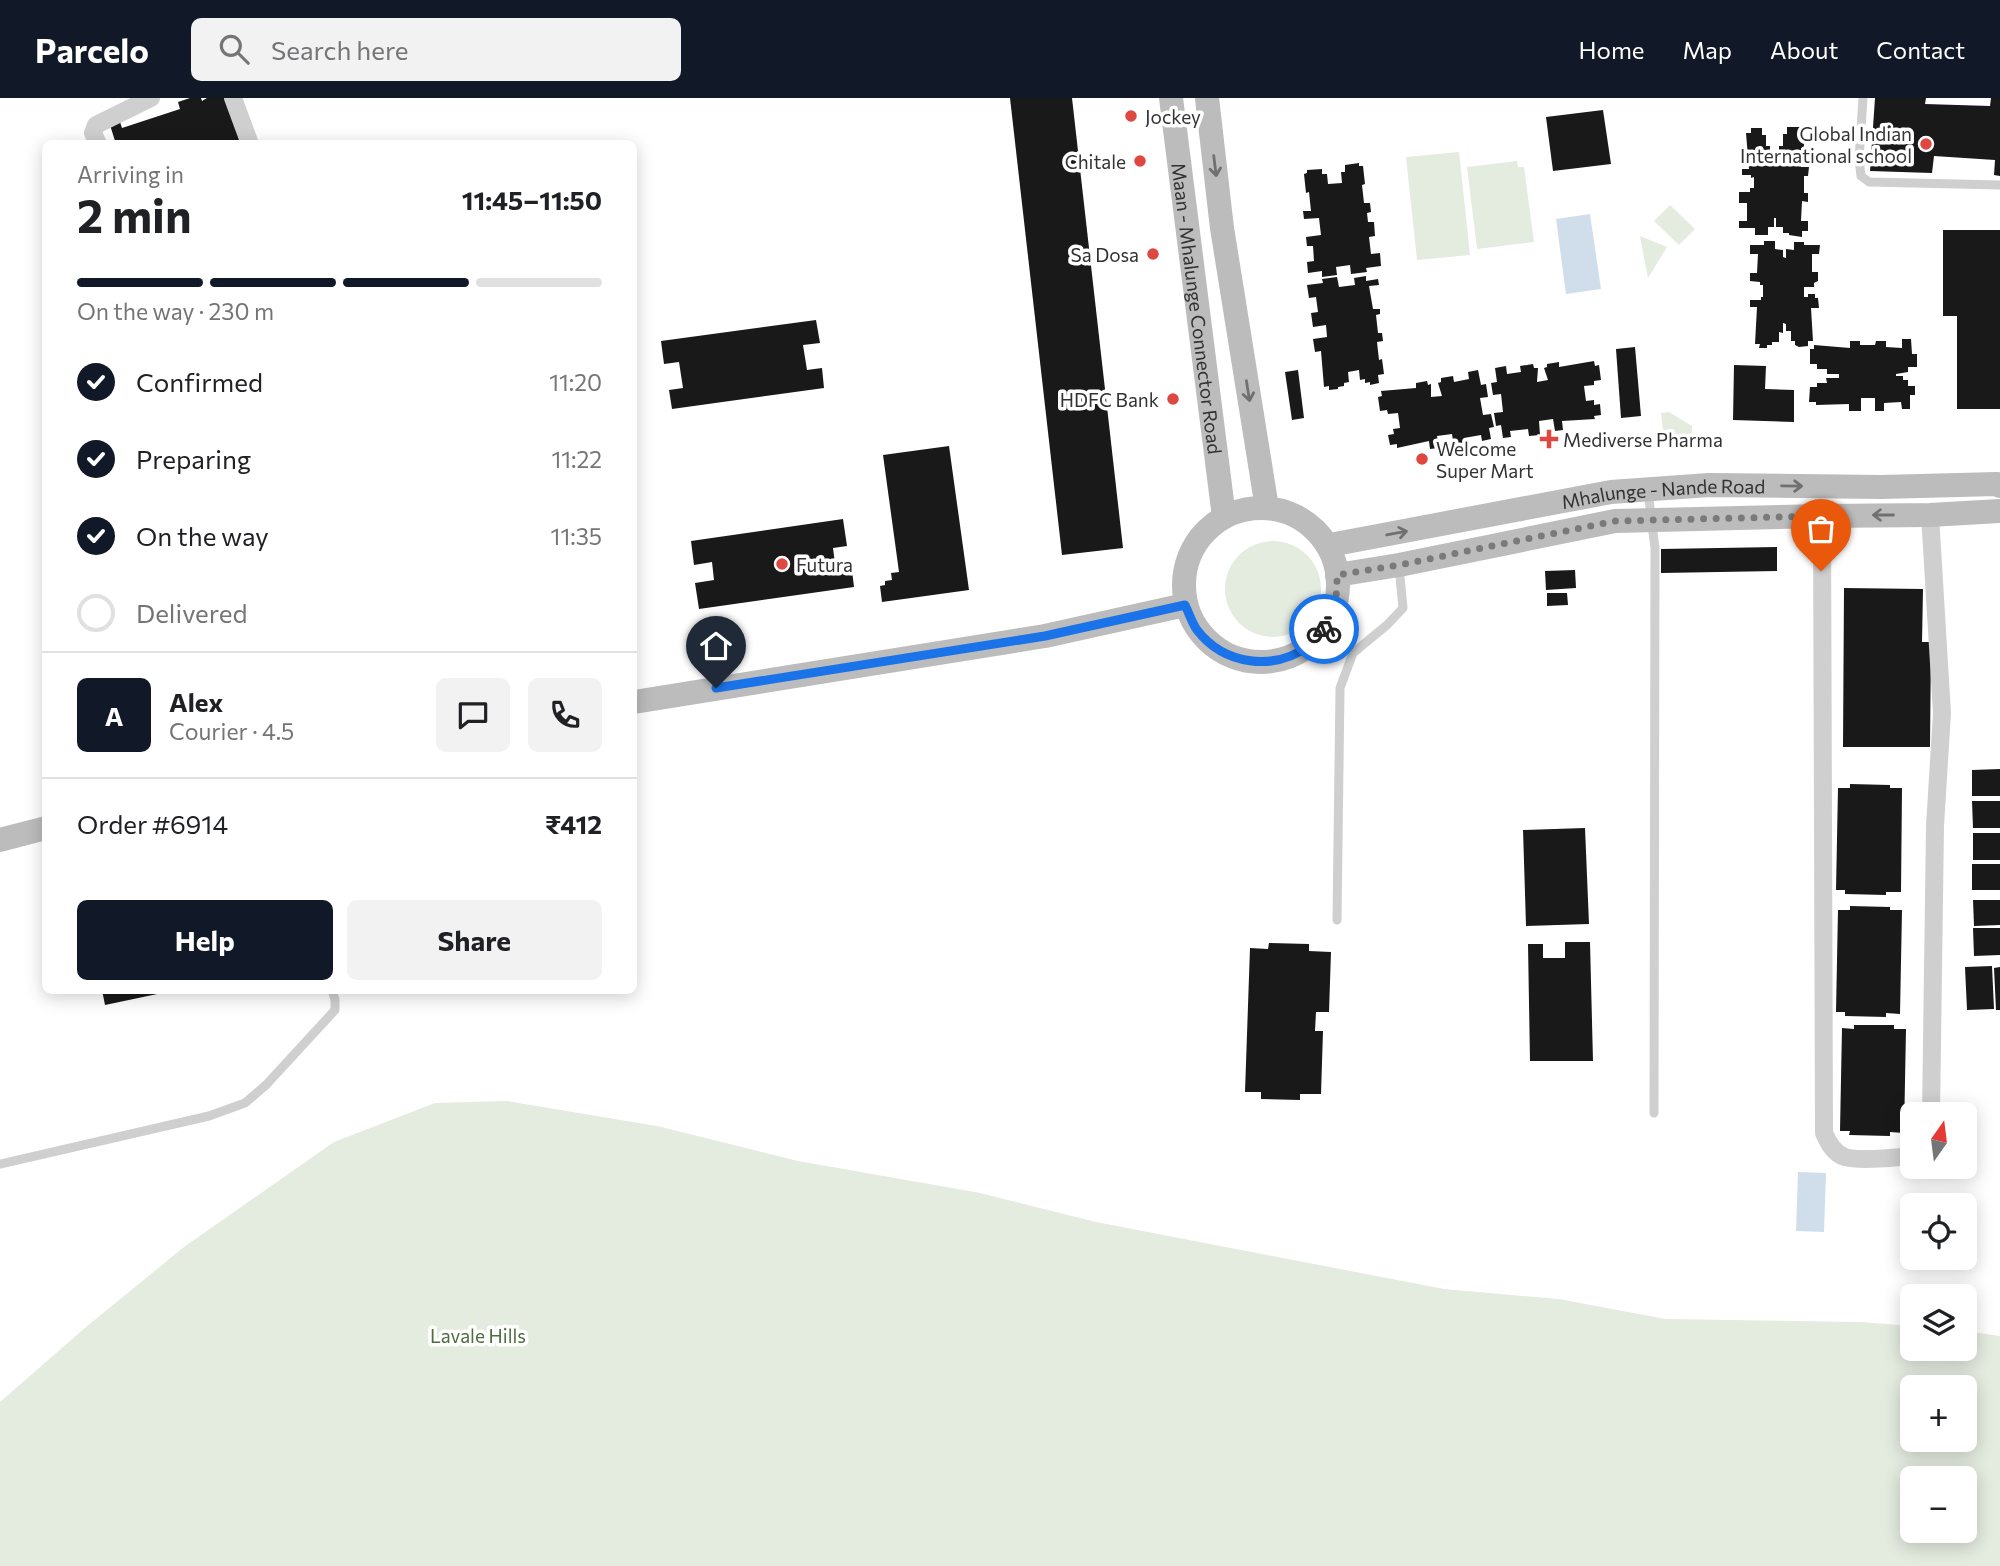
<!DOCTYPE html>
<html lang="en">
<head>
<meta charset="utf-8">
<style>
  :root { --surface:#fff; --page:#f2f2f2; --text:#202124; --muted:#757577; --line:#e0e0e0; --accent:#111827 }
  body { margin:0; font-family:Commissioner,sans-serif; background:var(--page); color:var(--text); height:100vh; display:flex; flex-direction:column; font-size:26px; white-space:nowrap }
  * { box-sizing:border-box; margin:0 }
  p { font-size:23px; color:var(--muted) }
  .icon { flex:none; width:38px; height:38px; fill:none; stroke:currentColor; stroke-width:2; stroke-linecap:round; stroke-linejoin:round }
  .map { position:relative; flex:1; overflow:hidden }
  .drawer { position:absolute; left:42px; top:42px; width:595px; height:854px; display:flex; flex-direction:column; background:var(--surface); border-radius:10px; box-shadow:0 4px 18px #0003 }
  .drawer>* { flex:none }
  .needle { width:46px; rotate:14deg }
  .controls { position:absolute; left:1900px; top:1004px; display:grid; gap:14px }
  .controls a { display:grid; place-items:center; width:77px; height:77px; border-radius:10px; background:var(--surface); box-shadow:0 4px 18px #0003; font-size:35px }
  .pin { position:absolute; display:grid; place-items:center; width:60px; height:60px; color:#fff; margin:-72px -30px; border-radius:50% 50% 50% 0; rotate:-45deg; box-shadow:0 0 7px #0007 }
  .pin .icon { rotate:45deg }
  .courier { position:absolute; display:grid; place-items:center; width:70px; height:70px; margin:-35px; border:5px solid #1a73e8; border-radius:50%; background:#fff; color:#222; box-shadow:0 2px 9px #0007 }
  .summary em { font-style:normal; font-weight:700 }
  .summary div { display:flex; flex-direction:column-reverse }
  .summary { display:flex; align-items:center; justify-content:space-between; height:119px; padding:0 35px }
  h1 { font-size:46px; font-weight:700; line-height:52px }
  .bar { display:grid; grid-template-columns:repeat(4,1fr); gap:10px 7px; align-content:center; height:84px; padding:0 35px }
  .bar i { height:9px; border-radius:5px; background:var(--line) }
  .bar .current { background:var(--accent) }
  .bar p { grid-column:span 4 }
  .line { display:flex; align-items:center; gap:18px; padding:0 35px; border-top:2px solid var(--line) }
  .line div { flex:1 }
  .round { display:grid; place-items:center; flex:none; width:74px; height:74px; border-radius:10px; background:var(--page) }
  ol { padding:0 35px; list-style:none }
  li { display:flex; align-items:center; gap:21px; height:77px }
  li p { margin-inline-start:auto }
  li .icon { padding:7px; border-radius:50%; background:var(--accent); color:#fff; stroke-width:4 }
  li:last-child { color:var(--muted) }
  li i { width:38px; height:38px; border:4px solid var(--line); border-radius:50% }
  .button { display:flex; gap:14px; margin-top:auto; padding:14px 35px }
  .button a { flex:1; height:80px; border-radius:10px; background:var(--accent); color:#fff; font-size:28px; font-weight:700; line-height:80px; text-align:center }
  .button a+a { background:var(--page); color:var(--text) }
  header { display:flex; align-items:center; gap:42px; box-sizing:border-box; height:98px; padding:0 35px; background:var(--accent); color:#fff }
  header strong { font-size:33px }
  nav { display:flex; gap:38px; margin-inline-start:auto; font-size:24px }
  .search { width:490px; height:63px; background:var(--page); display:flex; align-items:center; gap:18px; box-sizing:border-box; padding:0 24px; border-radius:10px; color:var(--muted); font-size:26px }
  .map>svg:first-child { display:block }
  .green { fill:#e4ebdf; fill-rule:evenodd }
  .water { fill:#d0deec }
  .building { fill:#191919 }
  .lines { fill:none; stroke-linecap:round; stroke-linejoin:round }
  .lane { stroke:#cfcfcf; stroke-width:9 }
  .street { stroke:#cfcfcf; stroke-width:18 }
  .secondary { stroke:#bcbcbc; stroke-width:24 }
  .oneway { stroke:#707070 }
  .done { stroke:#7a7a7a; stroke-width:7; stroke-dasharray:0 12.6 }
  .route { stroke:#1a73e8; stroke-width:9 }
  .poi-dot { fill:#de4840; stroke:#fff; stroke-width:2.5 }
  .labels { text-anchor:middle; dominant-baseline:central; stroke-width:7; stroke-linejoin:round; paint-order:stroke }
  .poi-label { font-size:19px; fill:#323232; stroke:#fff; text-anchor:start }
  .street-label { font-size:19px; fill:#323232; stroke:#fff }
  .park-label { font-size:19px; fill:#506d41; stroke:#fff }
</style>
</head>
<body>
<header>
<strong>Parcelo</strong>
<div class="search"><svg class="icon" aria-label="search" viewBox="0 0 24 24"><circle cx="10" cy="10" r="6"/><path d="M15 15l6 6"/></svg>Search here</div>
<nav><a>Home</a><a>Map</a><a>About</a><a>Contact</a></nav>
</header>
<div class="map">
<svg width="2000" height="1468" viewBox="0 0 2000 1468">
  <rect width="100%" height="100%" fill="#fff"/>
  <g class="green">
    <path d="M1459,54L1470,157L1417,162L1406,59Z"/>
    <path d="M1517,63L1518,69H1524L1534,144L1477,151L1467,69Z"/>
    <path d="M1670,107L1695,131L1679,147L1654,123Z"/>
    <path d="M1640,138L1667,149L1648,180Z"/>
    <path d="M1669,314L1692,328V342L1664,343L1661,315Z"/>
    <circle cx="1273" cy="491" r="48"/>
    <path d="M507,1003L657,1028L798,1063L980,1095L1096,1124L1444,1191L1559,1201L1665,1221L1860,1224L1913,1228V1251H1965V1233L2000,1238V1468H0V1304L86,1229L184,1149L334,1044L435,1005ZM1913,1290H1965V1342H1913ZM1913,1381H1965V1433H1913Z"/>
  </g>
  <g class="water">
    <path d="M1590,116L1601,191L1566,196L1556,121Z"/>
    <path d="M1798,1074L1826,1075L1824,1134L1796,1133Z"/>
  </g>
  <g class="building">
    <path d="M190,0H201L202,3L207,0H228L243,46H116L110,27L120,24L122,30L180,11L178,4Z"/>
    <path d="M1010,0H1072L1123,450L1062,457Z"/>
    <path d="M1875,0H1926L1925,6L1990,8L1991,0H2000V78L1994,77L1995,62L1934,58L1932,75L1870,73Z"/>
    <path d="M1603,12L1611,66L1553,73L1546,19Z"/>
    <path d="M1787,29H1800V33H1804V50H1801V69H1809L1808,78H1804V95H1808V104L1802,103L1801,123H1808V133H1802V139L1789,137V135H1783V129H1776V120H1774V129H1768V137H1755V130H1739V123H1747V105H1739V94H1750V90H1754V79L1751,80V77H1742V71H1749L1746,35H1751V30H1762V37H1766V48H1770V56H1779V48H1783V36H1787Z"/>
    <path d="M1359,65V68H1363L1365,86L1362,87L1364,105H1370L1371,114L1367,115L1368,124H1374L1375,138L1369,139L1371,156L1380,155L1381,168L1366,170L1367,174L1351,176L1350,167L1336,169L1337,177L1322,179V173L1308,175L1307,164L1314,163L1313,148H1307L1306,139L1321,137L1319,120L1304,121L1303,113H1311L1309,94L1306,95L1304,76L1307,75V72L1322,71V76H1327L1328,86L1342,85L1341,74H1345V67Z"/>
    <path d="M1943,132H2000V311H1957V218H1943Z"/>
    <path d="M1764,143H1775V151L1783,152V159L1786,160V151L1794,152V144H1804V147H1820L1819,156H1812V174H1818V183L1814,185V189H1804V199H1808V196H1815V200H1818L1819,210H1811L1813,243H1808V248L1799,249L1795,247V243H1791V233H1786V226L1783,225V235L1779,234V244H1772V247H1767V250H1759L1760,246H1755L1757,209H1750V202H1761V199H1763V187H1760V184L1750,183V175H1757L1758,156H1750V147H1764Z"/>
    <path d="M1366,178V183L1378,181L1379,187L1369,188L1373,211H1380V216L1376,217L1378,235H1382L1383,243L1377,244L1379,262L1382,261L1384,276L1378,277L1379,285L1370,287V284L1365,285V281L1360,282L1359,272L1348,274L1349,284L1344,285V288L1338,289V291L1329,292V288L1324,289L1321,253L1315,254L1313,241L1327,239L1326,227L1313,229L1311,215L1318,214L1316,199L1309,200L1307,187L1323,185L1322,181L1337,179L1339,189L1355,187L1354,180Z"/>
    <path d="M816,222L820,245L803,247L807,272L822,270L824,290L672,311L669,292L683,290L679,264L664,266L661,243Z"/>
    <path d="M1902,241H1911L1912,256H1917V269H1908V274L1896,276V278H1903V282H1908V288H1915V297H1910V311H1902L1901,304L1884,305V313H1875V300H1861V313H1849V306L1816,307V304H1809L1810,289H1817V285H1827L1826,280H1839V276H1827V271H1817V266H1810V251H1814V247L1850,250V243H1860V247H1875L1876,243H1886V249L1902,250Z"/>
    <path d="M1635,249L1641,318L1621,320L1616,251Z"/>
    <path d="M1594,263L1595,268L1599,267L1601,282L1594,283V287L1584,288L1586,303L1594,302V307L1600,306L1601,317L1594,318L1595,321L1562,323L1563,332L1555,333L1553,321L1539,323L1540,337L1529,338L1528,331L1510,333L1511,339L1503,340L1501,327L1496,328L1494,315L1503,314L1501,296L1493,297L1491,285L1497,284L1495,270L1506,268L1507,276L1521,274L1520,268L1533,266L1534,270H1538L1537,284L1548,282L1544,270L1547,269V266L1559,264V269Z"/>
    <path d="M1734,267L1766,268L1765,291L1794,292V324L1733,322Z"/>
    <path d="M1298,272L1304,320L1292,322L1285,274Z"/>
    <path d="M1478,272L1481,287L1486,286L1488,299L1480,300L1483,317L1491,316L1494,329L1489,330L1491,341L1482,343L1481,337L1464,340L1466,348L1454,350L1452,336L1437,338L1439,350L1430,351L1429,343L1397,350V346L1390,347L1388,337L1394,336L1393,331L1400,330L1398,315L1388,316L1387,312L1380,313L1378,299L1382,298L1381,293L1416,290V285L1427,283L1428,287L1431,286V299L1442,298L1438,285L1441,284V280L1453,278L1454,284L1469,281L1468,274Z"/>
    <path d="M949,348L969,492L882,504L880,488L885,487V483L892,482L891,475L899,474L883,357Z"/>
    <path d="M843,421L847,448L833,450L835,466L851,464L854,489L699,511L695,485L714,482L712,464L694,467L691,443Z"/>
    <path d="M1777,449V473L1661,475V451Z"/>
    <path d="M1575,472L1576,490L1546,492L1545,473Z"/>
    <path d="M1844,490L1923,491L1922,544H1931L1930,649H1843Z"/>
    <path d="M1547,495H1567L1568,507L1547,508Z"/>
    <path d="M2000,671V698H1972V672Z"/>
    <path d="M1850,686L1890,687V690H1902L1901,794H1886V797L1845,796V792H1836L1838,690H1850Z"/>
    <path d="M1972,703H2000V730H1973Z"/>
    <path d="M1585,730L1589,826L1526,828L1523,732Z"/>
    <rect x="1973" y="735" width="27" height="27"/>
    <rect x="1972" y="766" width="28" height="26"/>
    <path d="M1973,802H2000V827L1974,828Z"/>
    <path d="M1850,808L1890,809V812H1902L1900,916L1886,915V919L1845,918V914H1836L1838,812H1850Z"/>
    <path d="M1973,830H2000V857L1974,858Z"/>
    <path d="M1565,844H1590L1593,963H1530L1528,846H1543V860H1565Z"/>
    <path d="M1269,845L1309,846V853L1331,854L1329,914H1316L1315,933H1323L1321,996H1300V1002L1261,1001V994H1245L1250,850L1268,851Z"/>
    <path d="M1992,868L1994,911L1967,912L1965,869Z"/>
    <path d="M2000,869V912H1996L1994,870Z"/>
    <path d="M102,892H161L162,895L105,907Z"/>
    <path d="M1854,927H1894V931H1906L1904,1035L1890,1034V1038L1849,1037L1850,1033H1840L1842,930L1854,931Z"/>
  </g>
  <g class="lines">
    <g class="lane">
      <path d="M1863,0L1859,61L1861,78L1869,84L2000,87"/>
      <path d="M1648,394L1655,450L1654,1015"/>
      <path d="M1337,822L1340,590L1353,555L1387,527L1403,510L1399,468"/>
      <path d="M0,1066L209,1018L245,1005L266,987L335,912V902L332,892"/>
    </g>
    <g class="street">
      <path d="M233,0L250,46"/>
      <path d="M98,46L93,35L96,27L151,0"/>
      <path d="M1930,417L1942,615L1935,728L1931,1017"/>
      <path d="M1822,418L1824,1035C1828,1044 1834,1056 1845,1059C1858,1063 1900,1060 1913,1057"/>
    </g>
    <g class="secondary">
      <path id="s1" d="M1171,0L1224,419"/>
      <path d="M1207,0L1222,130L1267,410"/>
      <circle cx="1261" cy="487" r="77"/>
      <path id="s2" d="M1330,447L1611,394L1709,387L1881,389L1997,386L2000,388"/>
      <path d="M1337,477L1399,467L1615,423L1822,418L1930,417L2000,413"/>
      <path d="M634,604L1045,538L1185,507"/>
      <path d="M0,742L46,730"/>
    </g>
  </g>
  <defs><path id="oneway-shaft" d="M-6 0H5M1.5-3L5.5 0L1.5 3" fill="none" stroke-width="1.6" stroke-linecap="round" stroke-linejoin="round" transform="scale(1.75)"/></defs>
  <g class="oneway">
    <use href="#oneway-shaft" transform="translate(1215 68) rotate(83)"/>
    <use href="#oneway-shaft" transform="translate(1248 293) rotate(81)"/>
    <use href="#oneway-shaft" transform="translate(1792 388) rotate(1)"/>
    <use href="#oneway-shaft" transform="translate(1883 417) rotate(180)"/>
    <use href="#oneway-shaft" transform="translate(1397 435) rotate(-10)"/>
  </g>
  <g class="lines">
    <path class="done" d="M1324,531C1336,515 1337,496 1337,477L1399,467L1615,423L1822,418L1821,473"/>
    <path class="route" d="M716,590L1045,538L1185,507C1189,515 1192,525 1197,532C1224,567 1274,574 1310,547C1315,543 1320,536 1324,531"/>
  </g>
  <g class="poi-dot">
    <circle cx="1131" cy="18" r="7"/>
    <circle cx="1926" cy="46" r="7"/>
    <circle cx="1140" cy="63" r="7"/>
    <circle cx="1153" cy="156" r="7"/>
    <circle cx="1173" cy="301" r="7"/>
    <path d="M1545.5 330.5h7v7h7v7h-7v7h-7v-7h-7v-7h7z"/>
    <circle cx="1422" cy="361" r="7"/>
    <circle cx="782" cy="466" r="7"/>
  </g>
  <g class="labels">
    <g class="poi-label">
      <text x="1145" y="18">Jockey</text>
      <text x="1912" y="35" text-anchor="end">Global Indian<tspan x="1912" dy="22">International school</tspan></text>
      <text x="1126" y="63" text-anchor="end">Chitale</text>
      <text x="1139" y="156" text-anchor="end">Sa Dosa</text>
      <text x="1159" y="301" text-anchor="end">HDFC Bank</text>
      <text x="1563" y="341">Mediverse Pharma</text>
      <text x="1436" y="350">Welcome<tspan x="1436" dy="22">Super Mart</tspan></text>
      <text x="796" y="466">Futura</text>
    </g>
    <g class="street-label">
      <text stroke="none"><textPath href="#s1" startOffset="212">Maan - Mhalunge Connector Road</textPath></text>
      <text stroke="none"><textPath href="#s2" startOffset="338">Mhalunge - Nande Road</textPath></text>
    </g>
    <g class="park-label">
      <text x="478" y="1237">Lavale Hills</text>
    </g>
  </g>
</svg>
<div class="controls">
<a><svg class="needle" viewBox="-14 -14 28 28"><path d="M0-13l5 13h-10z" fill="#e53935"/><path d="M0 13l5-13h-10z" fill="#757577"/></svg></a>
<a><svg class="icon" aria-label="locate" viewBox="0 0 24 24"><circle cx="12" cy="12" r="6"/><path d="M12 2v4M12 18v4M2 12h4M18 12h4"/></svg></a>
<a><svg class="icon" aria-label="layers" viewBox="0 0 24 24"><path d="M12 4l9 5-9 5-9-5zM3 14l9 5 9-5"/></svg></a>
<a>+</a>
<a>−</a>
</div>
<div class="pin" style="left:1821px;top:473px;background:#ea580c"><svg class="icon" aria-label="bag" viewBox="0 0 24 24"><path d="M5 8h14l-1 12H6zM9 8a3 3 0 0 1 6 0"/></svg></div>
<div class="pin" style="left:716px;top:590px;background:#1f2937"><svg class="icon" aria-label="home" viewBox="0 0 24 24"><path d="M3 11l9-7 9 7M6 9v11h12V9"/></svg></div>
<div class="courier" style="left:1324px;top:531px"><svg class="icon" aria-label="bike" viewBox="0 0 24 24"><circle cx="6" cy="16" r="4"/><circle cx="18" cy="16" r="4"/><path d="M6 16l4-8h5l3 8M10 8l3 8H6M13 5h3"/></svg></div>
<section class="drawer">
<div class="summary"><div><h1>2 min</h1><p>Arriving in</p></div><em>11:45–11:50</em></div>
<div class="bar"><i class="current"></i><i class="current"></i><i class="current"></i><i></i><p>On the way · 230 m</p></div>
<ol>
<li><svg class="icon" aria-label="check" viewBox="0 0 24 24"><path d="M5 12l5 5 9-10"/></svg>Confirmed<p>11:20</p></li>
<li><svg class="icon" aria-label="check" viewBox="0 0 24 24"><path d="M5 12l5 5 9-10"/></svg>Preparing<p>11:22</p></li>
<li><svg class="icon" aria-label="check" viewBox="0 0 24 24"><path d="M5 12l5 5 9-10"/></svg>On the way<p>11:35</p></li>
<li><i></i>Delivered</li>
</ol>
<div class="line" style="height:126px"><b class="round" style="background:var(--accent);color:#fff">A</b><div><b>Alex</b><p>Courier · 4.5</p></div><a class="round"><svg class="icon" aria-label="chat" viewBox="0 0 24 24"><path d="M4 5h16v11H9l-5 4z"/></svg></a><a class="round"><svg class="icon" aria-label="phone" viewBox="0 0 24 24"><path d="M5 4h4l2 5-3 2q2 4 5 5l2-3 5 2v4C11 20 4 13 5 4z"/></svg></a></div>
<div class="line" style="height:91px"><div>Order #6914</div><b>₹412</b></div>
<div class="button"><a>Help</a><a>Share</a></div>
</section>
</div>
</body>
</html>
